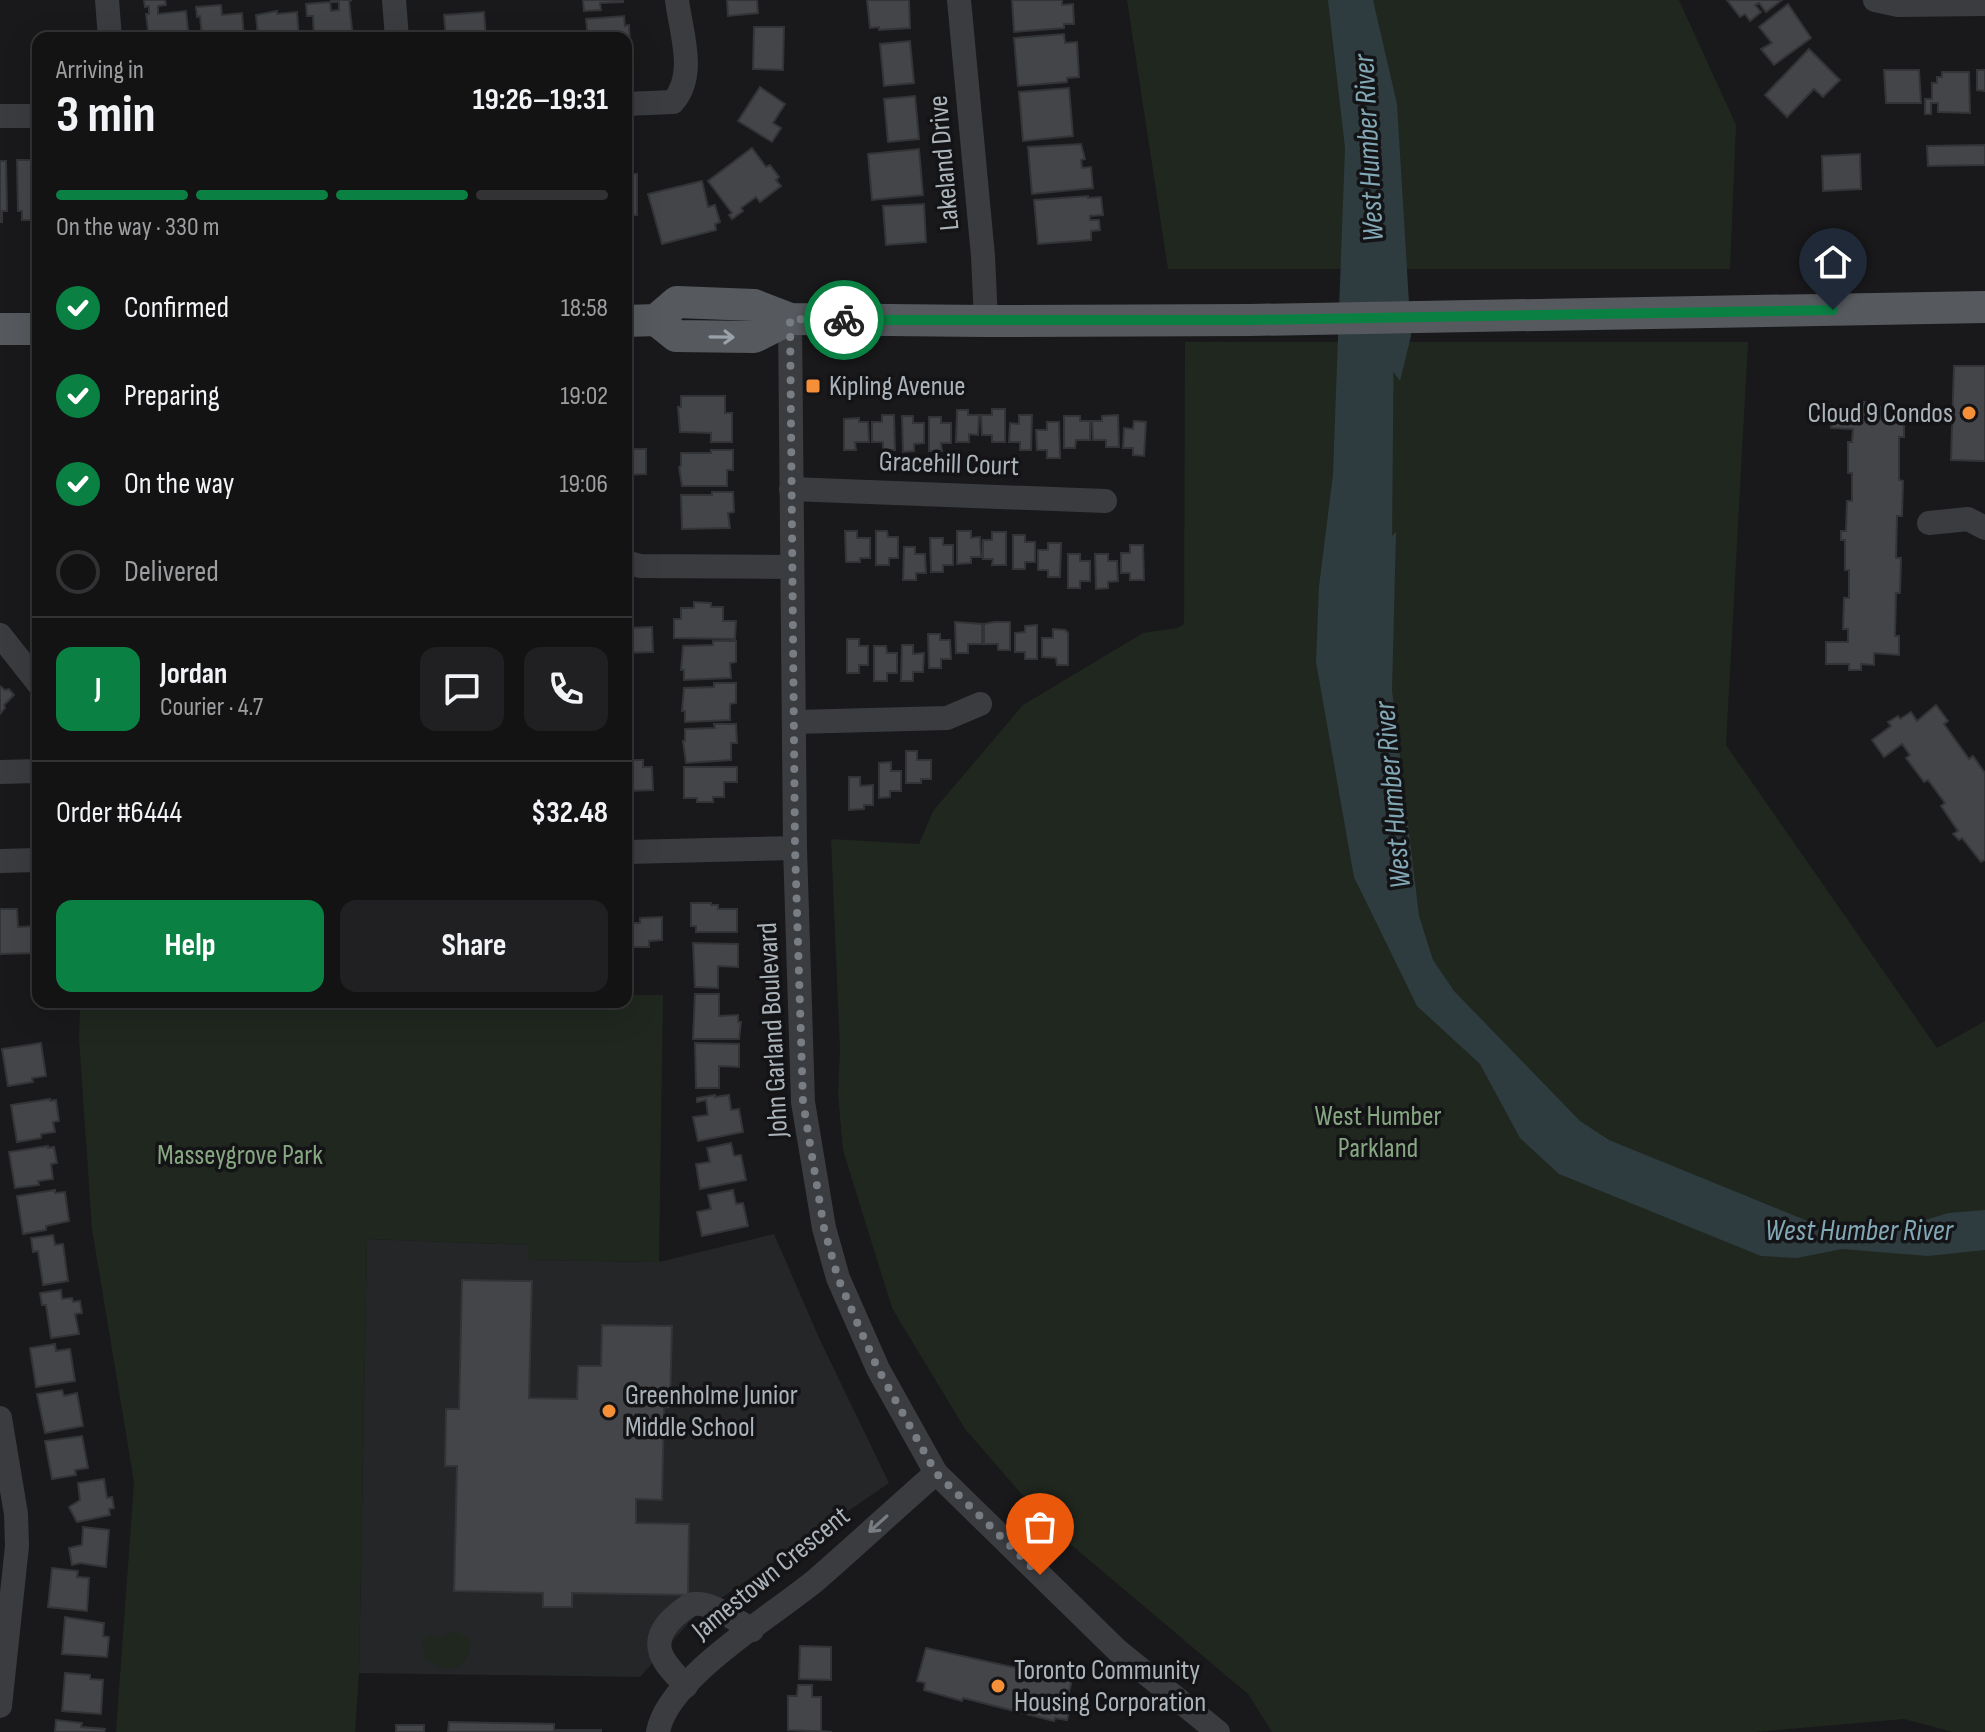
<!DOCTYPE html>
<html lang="en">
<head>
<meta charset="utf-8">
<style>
  :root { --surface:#131314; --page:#202022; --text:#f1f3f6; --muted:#9d9ea0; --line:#323234; --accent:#0b8043 }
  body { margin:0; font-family:"Sofia Sans Condensed",sans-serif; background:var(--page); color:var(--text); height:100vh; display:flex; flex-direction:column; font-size:30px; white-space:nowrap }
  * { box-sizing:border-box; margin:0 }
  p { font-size:26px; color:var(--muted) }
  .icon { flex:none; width:44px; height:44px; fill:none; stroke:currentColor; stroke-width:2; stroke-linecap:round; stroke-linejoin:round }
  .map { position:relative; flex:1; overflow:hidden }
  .sheet { position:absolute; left:32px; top:32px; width:600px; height:976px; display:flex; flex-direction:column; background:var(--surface); border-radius:16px; box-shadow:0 8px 32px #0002,0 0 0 2px var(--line) }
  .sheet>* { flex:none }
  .pin { position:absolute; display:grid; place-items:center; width:68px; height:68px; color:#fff; margin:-82px -34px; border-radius:50% 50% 50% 0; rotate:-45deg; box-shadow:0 0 8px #0007 }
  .pin .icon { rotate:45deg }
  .courier { position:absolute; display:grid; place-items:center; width:80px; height:80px; margin:-40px; border:6px solid #0b8043; border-radius:50%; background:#fff; color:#222; box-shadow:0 2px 10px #0007 }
  .headline em { font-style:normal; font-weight:700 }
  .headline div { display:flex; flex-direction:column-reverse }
  .headline { display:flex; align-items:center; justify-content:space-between; height:136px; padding:0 24px }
  h1 { font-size:52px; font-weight:700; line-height:60px }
  .bar { display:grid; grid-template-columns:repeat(4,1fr); gap:12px 8px; align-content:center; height:96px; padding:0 24px }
  .bar i { height:10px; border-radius:6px; background:var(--line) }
  .bar .selected { background:var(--accent) }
  .bar p { grid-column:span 4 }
  .line { display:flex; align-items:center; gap:20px; padding:0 24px; border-top:2px solid var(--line) }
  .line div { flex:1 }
  .round { display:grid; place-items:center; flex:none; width:84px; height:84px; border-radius:16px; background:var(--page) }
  ol { padding:0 24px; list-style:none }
  li { display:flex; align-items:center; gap:24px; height:88px }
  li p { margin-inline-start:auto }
  li .icon { padding:8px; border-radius:50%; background:var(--accent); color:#fff; stroke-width:4 }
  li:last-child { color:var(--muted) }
  li i { width:44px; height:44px; border:4px solid var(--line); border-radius:50% }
  .button { display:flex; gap:16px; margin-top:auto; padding:16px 24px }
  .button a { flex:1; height:92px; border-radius:16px; background:var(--accent); color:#fff; font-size:32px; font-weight:700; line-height:92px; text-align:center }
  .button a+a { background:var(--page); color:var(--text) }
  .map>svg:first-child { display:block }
  .built { fill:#252628 }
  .green { fill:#1f271f }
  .water { fill:#2e3c40 }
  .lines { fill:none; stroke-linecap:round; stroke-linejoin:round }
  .river { stroke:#2e3c40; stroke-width:36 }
  .building { fill:#434548; stroke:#333437; stroke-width:2 }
  .minor { stroke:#3a3c40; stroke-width:24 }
  .major { stroke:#565a5f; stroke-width:32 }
  .oneway { stroke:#9aa1a9 }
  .oneway2 { stroke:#787d84 }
  .done { stroke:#787d83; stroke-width:8; stroke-dasharray:0 14.4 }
  .route { stroke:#0b8043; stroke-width:10 }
  .poi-dot { fill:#f58f38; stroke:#141416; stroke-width:3 }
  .labels { text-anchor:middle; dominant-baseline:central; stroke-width:7; stroke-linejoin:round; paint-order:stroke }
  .street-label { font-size:28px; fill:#abb3bb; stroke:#141416 }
  .poi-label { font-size:28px; fill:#abb3bb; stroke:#141416; text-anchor:start }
  .park-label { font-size:28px; fill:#87a682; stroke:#141416 }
  .water-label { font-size:30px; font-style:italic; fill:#82a8b6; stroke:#141416 }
</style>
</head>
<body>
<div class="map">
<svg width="1985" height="1732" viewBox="0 0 1985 1732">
  <rect width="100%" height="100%" fill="#19191b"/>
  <path class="built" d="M774,1234L820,1340L889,1483L695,1616L640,1677L359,1673L367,1239L529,1245V1260L659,1262Z"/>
  <g class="green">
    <path d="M1127,0H1679L1736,125L1730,269H1168Z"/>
    <path d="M1185,342H1748L1726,745L1937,1048L1985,1021V1732H1953L1904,1719L1754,1732H1272L1248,1694L1050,1527L965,1429L892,1308L843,1150L838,1094L840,1049L831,839L919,844L933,811L1023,705L1143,633L1177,628L1184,624Z"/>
    <path d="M626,995H663L659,1262L529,1260L528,1245L367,1239L359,1673L355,1732H116L134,1482L92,1229L79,1039L80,1002H626Z"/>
    <path d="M454,1631L470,1639C470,1671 448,1676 425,1659L422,1642L428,1636L441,1637Z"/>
  </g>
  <path class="water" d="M1328,0H1373L1397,104L1411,336L1400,381L1378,350L1367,377L1357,489L1369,532L1386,542L1396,532L1392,690L1419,916L1433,960L1454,991L1580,1121L1609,1140L1810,1222L1842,1232L1900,1228L1948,1213L1985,1210V1250L1928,1256L1842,1249L1797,1258L1761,1256L1559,1174L1520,1138L1480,1064L1417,1006L1354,877L1316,662L1319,587L1333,474L1345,148Z"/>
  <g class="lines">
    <path class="river" d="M1376,307L1374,549L1376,584"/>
  </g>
  <g class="building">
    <path d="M144,0H165L166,5L158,6V14L186,11L189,38H149L146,14H149V6L145,7Z"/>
    <path d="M331,0H352L349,1L353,38H314L313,16H307L306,4L330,2L331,11L339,10V2H331Z"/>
    <path d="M583,0H623V2L600,3L601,10L584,11Z"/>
    <path d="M727,0H757L758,13L728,16Z"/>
    <path d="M867,0H909L910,28L879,30V27L870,28Z"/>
    <path d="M1012,0H1062V5L1073,4L1074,24H1064V28L1014,32Z"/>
    <path d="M1727,0H1782L1766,12L1759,3L1755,5L1761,12L1750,21L1745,14L1740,17Z"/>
    <path d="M1788,4L1811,38L1774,65L1761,49L1772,43L1759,27Z"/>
    <path d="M221,5L222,15L242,13L244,38H202L200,16L197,17L196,7Z"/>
    <path d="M277,11V14L297,12L299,38H258L256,15Z"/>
    <path d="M484,12L486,38L491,37V34L504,33V38H446L444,15Z"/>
    <path d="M624,16L625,26L629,25L630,44H626L627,55H626V38H588L586,19Z"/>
    <path d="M754,27H784L783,70L753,69Z"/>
    <path d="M1064,34L1065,43L1077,42L1079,77L1067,78V82L1018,86L1014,38Z"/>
    <path d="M910,41L914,83L884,86L880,44Z"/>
    <path d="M1809,49L1840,80L1823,97L1814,89L1787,117L1765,95Z"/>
    <path d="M1884,70H1919L1921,103H1886Z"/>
    <path d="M1977,70H1985V91L1977,90Z"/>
    <path d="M1942,72H1969L1970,113L1938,112V103H1931V114H1925V99H1932V83H1937V77H1942Z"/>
    <path d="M760,87L785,104L773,123L781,128L772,142L738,121Z"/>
    <path d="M1069,88L1073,136L1023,141L1019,92Z"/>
    <path d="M915,96L919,139L888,142L884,99Z"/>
    <path d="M1081,144L1085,159L1081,160L1082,168L1091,167L1093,188L1032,194L1028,147Z"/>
    <path d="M1985,145V165L1928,166L1927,146Z"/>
    <path d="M752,148L766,167L770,165L779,177L776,180L781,186L760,202L756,197L741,208L743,211L732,219L729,215L732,213L708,181Z"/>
    <path d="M919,149L923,195L872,200L868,154Z"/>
    <path d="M1860,154L1861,189L1823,191L1822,156Z"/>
    <path d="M17,160H38V220H22V211H18Z"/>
    <path d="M0,161H6L7,211H2V222H0Z"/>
    <rect x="626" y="174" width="11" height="41"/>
    <path d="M702,181L708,207L715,205L720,222L715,224L716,230L662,244L648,194Z"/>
    <path d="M1088,196V198L1101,197L1103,215L1090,216V220H1099L1100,230L1091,231V240L1038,244L1034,200Z"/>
    <path d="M924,204L926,242L886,245L883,206Z"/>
    <path d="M1954,366H1985V461L1951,460Z"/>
    <path d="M681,396H725V413H732V442H711V433L680,432L678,407H681Z"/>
    <path d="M1856,402H1867V407H1881V419L1904,418V437H1899V480L1903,481L1902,516H1897L1896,558H1901L1900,593H1896L1895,636H1899V655L1874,653V665L1861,664V670H1849V664H1826V642H1848V629H1843L1844,598H1849V570H1845V540H1841V531H1846L1847,501H1852V473H1848V442H1852L1853,429L1831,428V406H1856Z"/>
    <path d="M992,409H1005V442H992V435H982L981,415H992Z"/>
    <path d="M957,410H968V415H979L978,435L969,434V442H956Z"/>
    <path d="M882,415H894L895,450H883V442H872V422H882Z"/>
    <path d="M1019,415H1032L1031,450H1020V442H1009L1010,423L1019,424Z"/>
    <path d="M1118,415L1119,447H1106V440H1093L1092,421H1102V416Z"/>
    <path d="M902,416H913V423H924V443L914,444V451L903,452Z"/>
    <path d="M1064,416H1080V421H1090V440H1076L1075,448H1064Z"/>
    <path d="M929,417H941V423H951V443H941L942,451H929Z"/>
    <path d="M859,418V422H868L869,442H855L856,450H844V419Z"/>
    <path d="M1134,421L1146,422L1144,456L1133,455V448H1123L1124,428L1133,429Z"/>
    <path d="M1047,422H1059L1060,458H1047V450H1037L1036,430H1047Z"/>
    <path d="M626,449H646V474L626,475Z"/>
    <path d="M711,450H733V470H727V486H682L679,467L681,466V453H711Z"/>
    <path d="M712,492H733L734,512L728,513L730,528L682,529L681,495H712Z"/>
    <path d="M845,531H857V538H870V558H860V562H846Z"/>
    <path d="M876,531H887L888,537H898V558H889V565H876Z"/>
    <path d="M957,531H971V538L980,537L981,557H971V563L957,564Z"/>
    <path d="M992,532H1006V565H992L993,559H983V540H992Z"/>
    <path d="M1013,535H1025V542H1035V562H1025V569H1013Z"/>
    <path d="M930,538H943V545H953V565H943V572H931Z"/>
    <path d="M1048,543H1061L1060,577H1048V570H1038V550H1048Z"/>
    <path d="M1130,545H1143L1144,580H1130V573H1121V553H1130Z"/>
    <path d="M904,547H915V554H925L926,573H916V580H903Z"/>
    <path d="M1068,554H1080V561H1090V581H1080V588H1068Z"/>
    <path d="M1095,554H1108V561H1117L1118,581L1108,582V588L1096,589Z"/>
    <path d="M694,602L711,603V607H723V621H736L735,639L674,638V619H681V608H694Z"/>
    <path d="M955,622L982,624V644H968V653H956Z"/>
    <path d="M994,622H1010V650H998V644H984V624Z"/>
    <path d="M1037,625V659H1025V652H1015V633L1025,632V626Z"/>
    <path d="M652,627L653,652L626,653V628Z"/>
    <path d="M1053,629L1065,630L1068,633V665H1057L1056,658L1042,657V638H1053Z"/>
    <path d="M928,634H940V640H950L951,659H941V668H929Z"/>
    <path d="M847,639H859V646H868V665H859V673H847Z"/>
    <path d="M713,641H736V662L730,663L731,678L684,680V670H681L683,646L713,645Z"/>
    <path d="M902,645H913V654L924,653L923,672H913V681H901Z"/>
    <path d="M874,646H886L887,653H897V673H887V681H874Z"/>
    <path d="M714,683H736V703L730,704V720L685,722V711H682L684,688L714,687Z"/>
    <path d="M0,686L5,690L9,689L14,695L4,705L5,708L0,714Z"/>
    <path d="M1936,705L1948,721L1944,724L1969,759L1973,756L1985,773V860L1981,862L1962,838L1959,840L1953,834L1958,831L1941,806L1945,803L1928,780L1924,782L1906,758L1910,755L1902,744L1884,757L1872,740L1891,726L1888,722L1898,716L1900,719L1911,712L1917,721Z"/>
    <path d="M714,724H736L737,743H731V760L686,763L683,741H685V729L715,728Z"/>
    <path d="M906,751H917V760H931V779H921V783H906Z"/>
    <path d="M626,760H643V767H652L653,790L630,791V786H626Z"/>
    <path d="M891,762V771H901V791H890V797L879,798V763Z"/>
    <path d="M684,767H737V782H724V797H713V802H697V798H684Z"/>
    <path d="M849,777H860V786L873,785V805H864V809L849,810Z"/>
    <path d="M691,903H711V905H718V909H737V932H696V926H691Z"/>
    <path d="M0,909H17L18,927L36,926L37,953L0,954Z"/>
    <path d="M662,917V940L649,941V947H626V923H640V918Z"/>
    <path d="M693,943L738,944V967L718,966V988L695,987Z"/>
    <path d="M695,994H719V1016L738,1015V1022H741L739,1039H693Z"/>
    <path d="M41,1043L46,1076L32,1078L33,1082L8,1086L2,1049Z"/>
    <path d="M695,1043L739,1044V1067L719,1066V1088H696Z"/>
    <path d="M715,1095V1097L729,1095L731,1110L739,1109L743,1132L698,1141L693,1117L708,1115L706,1100L697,1102V1098Z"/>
    <path d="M50,1099V1101L56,1100L59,1121L53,1122L55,1132L41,1134V1138L17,1142L11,1105Z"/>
    <path d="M731,1143L734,1156L741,1155L746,1180L700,1189L696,1164L710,1162L707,1148Z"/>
    <path d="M48,1146V1148L54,1147L57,1163L51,1164L53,1179L38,1181L39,1185L15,1188L9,1152Z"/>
    <path d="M55,1190V1193L65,1192L69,1221L46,1226V1230L23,1234L17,1196Z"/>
    <path d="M733,1190L736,1204L743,1203L748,1226L702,1236L697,1212L711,1209L708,1195Z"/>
    <path d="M53,1235L55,1245L63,1244L68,1281L43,1285L38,1251L33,1252L31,1238Z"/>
    <path d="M462,1280L532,1281L529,1398L577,1399L578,1366H601L602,1325L672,1326L670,1407L664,1408L662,1500L636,1499V1523L689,1524L688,1595L572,1593V1607H543V1593L454,1591L457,1466H445L446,1409H459Z"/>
    <path d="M61,1290L62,1299L72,1298L73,1302L80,1301L82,1313L75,1314L79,1334L51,1338L46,1305H42L40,1293Z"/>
    <path d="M55,1344L56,1351L70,1349L75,1381L36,1387L30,1348Z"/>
    <path d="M62,1390L64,1396L77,1393L83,1426L45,1433L37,1394Z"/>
    <path d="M82,1436L88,1468L75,1470L76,1475L52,1479L45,1441Z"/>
    <path d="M104,1479L107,1498L112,1497L114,1508L109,1509L110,1515L77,1522L69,1507L80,1500L78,1483Z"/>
    <path d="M83,1527L109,1530L106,1567L80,1563L72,1565L69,1548L82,1545Z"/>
    <path d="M52,1568L78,1571L77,1577L89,1578L87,1611L48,1607Z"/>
    <path d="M65,1617L104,1623L103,1636L109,1637L107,1657L62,1654Z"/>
    <path d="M800,1646L831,1647V1680L799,1679Z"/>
    <path d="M926,1648L1072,1680L1068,1696L1073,1697L1067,1720L1055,1718L1054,1721L963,1698L962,1701L924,1690L925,1683L917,1681Z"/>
    <path d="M65,1673L90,1675V1679L103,1680L101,1714L62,1711Z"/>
    <path d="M798,1685H812V1697H821V1731L832,1732L788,1730V1696H797Z"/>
    <path d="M56,1720L82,1723L81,1727L105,1729L104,1732H55Z"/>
    <path d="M449,1722L554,1724V1730H601V1732H448Z"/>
    <rect x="396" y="1725" width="28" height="7"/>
  </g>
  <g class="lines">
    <g class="minor">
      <path d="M107,0L110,38"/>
      <path d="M394,0L397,38"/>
      <path d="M959,0L983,256L986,321"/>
      <path d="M1875,0L1898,5L1985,4"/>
      <path d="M626,104L673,102C697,75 681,33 677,0"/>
      <path d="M0,116H38"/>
      <path d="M790,319L795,848L803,1102L824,1228L838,1278L878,1369L936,1473L1117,1650L1218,1732"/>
      <path d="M791,489L1105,501"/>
      <path d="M1929,523L1968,519L1985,528"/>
      <path d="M626,562L640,566L792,567"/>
      <path d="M0,635L38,683"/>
      <path d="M794,722L947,718L980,704"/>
      <path d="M0,772L38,771"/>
      <path d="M626,852L795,848"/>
      <path d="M0,861L38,860"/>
      <path d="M0,1418L16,1514L17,1546L0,1706"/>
      <path d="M686,1686C665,1664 645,1645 673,1618C679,1613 687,1605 694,1604C712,1602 737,1621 752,1630"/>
      <path d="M658,1732C667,1678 774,1615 816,1580C856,1545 896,1508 936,1473"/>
    </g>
    <g class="major">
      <path d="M656,320L676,336L754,337L790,319"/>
      <path d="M626,321L656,320L677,302L754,305L790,319L986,321L1250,320L1985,307"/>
      <path d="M0,329H38"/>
    </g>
  </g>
  <defs><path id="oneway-shaft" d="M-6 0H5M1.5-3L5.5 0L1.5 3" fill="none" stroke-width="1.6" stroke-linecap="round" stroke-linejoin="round" transform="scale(2)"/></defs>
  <use class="oneway" href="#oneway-shaft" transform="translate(722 337) rotate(1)"/>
  <use class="oneway2" href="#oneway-shaft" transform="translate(878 1524) rotate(138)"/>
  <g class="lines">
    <path class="done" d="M844,320L790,319L795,848L803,1102L824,1228L838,1278L859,1327L878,1369L936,1473L1040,1575"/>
    <path class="route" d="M844,320H1250L1833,310"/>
  </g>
  <g class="poi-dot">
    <rect x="805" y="378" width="16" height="16" rx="4"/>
    <circle cx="1969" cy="413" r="8"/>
    <circle cx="609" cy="1411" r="8"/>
    <circle cx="998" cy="1686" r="8"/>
  </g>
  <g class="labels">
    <g class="street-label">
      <text transform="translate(944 163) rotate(-95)">Lakeland Drive</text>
      <text transform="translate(949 464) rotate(2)">Gracehill Court</text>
      <text transform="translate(773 1030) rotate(-93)">John Garland Boulevard</text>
      <text transform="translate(771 1573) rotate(-39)">Jamestown Crescent</text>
    </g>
    <g class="poi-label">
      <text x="829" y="386">Kipling Avenue</text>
      <text x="1953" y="413" text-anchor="end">Cloud 9 Condos</text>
      <text x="625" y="1395">Greenholme Junior<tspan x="625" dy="32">Middle School</tspan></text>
      <text x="1014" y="1670">Toronto Community<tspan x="1014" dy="32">Housing Corporation</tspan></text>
    </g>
    <g class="park-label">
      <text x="1378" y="1116">West Humber<tspan x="1378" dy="32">Parkland</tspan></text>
      <text x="240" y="1155">Masseygrove Park</text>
    </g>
    <g class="water-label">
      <text transform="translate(1369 148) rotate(-93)">West Humber River</text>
      <text transform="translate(1393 795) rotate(-95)">West Humber River</text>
      <text x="1859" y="1231">West Humber River</text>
    </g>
  </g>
</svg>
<div class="pin" style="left:1040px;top:1575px;background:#ea580c"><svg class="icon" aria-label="bag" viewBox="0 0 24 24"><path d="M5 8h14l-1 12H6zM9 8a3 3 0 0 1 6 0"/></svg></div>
<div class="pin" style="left:1833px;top:310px;background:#1f2937"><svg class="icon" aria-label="home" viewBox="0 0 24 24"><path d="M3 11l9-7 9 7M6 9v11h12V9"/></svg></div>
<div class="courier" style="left:844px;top:320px"><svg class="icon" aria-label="bike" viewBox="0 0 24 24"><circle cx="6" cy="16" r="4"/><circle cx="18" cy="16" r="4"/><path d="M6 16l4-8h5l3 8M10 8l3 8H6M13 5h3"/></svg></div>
<section class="sheet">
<div class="headline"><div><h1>3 min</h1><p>Arriving in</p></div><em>19:26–19:31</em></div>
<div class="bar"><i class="selected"></i><i class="selected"></i><i class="selected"></i><i></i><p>On the way · 330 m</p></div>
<ol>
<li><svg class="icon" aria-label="check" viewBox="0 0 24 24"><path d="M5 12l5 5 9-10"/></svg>Confirmed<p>18:58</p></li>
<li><svg class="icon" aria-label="check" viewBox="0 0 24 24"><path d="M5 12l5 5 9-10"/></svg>Preparing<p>19:02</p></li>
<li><svg class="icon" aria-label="check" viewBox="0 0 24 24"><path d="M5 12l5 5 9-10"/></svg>On the way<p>19:06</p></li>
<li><i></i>Delivered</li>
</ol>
<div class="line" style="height:144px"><b class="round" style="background:var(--accent);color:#fff">J</b><div><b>Jordan</b><p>Courier · 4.7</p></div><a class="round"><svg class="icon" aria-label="chat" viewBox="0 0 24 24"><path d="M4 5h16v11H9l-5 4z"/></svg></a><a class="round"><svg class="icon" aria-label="phone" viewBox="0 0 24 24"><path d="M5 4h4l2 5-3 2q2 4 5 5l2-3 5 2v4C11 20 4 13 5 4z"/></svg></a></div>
<div class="line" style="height:104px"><div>Order #6444</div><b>$32.48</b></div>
<div class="button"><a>Help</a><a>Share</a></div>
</section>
</div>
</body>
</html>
